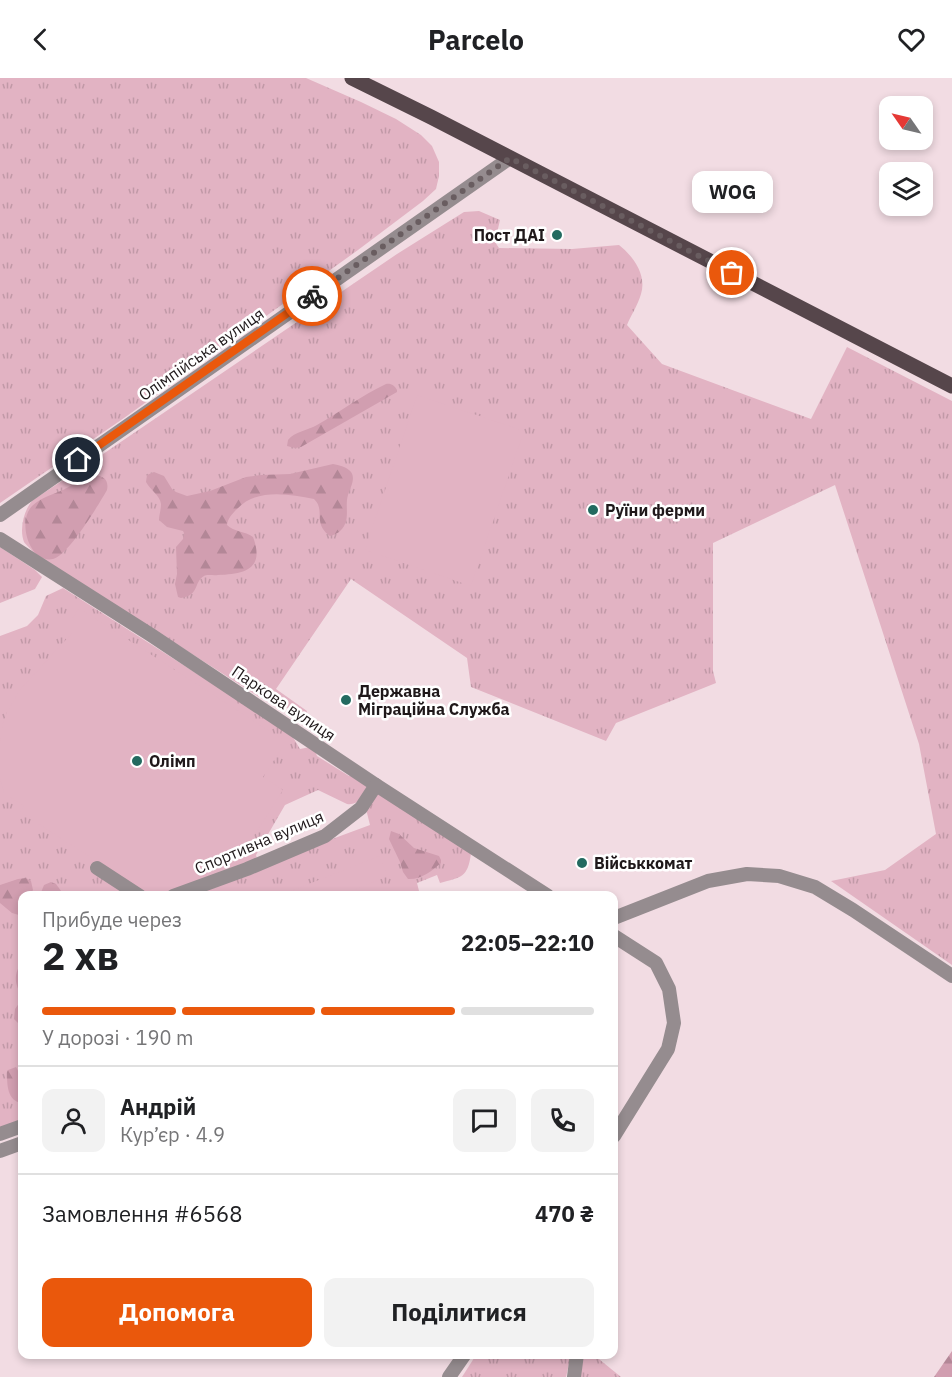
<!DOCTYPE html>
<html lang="uk">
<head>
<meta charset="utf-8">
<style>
  :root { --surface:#fff; --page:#f2f2f2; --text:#202124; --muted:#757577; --line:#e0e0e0; --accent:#ea580c }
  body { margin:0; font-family:"IBM Plex Sans",sans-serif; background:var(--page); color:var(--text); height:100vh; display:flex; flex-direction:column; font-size:22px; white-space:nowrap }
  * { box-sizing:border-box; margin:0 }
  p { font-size:20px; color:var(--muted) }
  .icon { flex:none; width:33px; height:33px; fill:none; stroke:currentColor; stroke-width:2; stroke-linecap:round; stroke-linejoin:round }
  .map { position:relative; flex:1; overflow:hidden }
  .details { position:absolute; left:18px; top:813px; width:600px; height:468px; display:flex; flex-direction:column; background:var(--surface); border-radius:12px; box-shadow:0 3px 9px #0003 }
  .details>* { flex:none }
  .needle { width:39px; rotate:304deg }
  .controls { position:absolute; left:879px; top:18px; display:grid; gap:12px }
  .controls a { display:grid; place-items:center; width:54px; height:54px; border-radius:12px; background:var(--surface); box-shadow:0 3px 9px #0003; font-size:30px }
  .pin { position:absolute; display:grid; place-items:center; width:51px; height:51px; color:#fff; margin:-26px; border:3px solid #fff; border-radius:50%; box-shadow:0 2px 6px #0007 }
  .courier { position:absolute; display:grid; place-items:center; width:60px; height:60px; margin:-30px; border:4px solid #ea580c; border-radius:50%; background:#fff; color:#222; box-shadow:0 2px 8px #0007 }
  .bubble { position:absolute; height:42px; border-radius:12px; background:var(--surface); box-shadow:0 3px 9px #0003; font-size:20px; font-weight:800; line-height:42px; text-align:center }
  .summary em { font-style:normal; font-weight:800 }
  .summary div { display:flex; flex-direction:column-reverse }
  .summary { display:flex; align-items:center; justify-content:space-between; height:102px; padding:0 24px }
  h1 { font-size:39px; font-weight:800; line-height:45px }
  .bar { display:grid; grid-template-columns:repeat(4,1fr); gap:9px 6px; align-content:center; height:72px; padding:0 24px }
  .bar i { height:8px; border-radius:4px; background:var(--line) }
  .bar .selected { background:var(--accent) }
  .bar p { grid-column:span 4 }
  .line { display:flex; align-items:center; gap:15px; padding:0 24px; border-top:2px solid var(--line) }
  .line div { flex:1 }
  .round { display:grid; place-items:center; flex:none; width:63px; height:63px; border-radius:12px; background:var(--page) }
  .action { display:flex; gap:12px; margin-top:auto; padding:12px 24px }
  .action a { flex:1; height:69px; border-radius:12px; background:var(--accent); color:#fff; font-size:24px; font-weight:800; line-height:69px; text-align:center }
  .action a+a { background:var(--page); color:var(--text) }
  header { display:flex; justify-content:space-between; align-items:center; height:78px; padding:0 24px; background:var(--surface); font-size:27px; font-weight:800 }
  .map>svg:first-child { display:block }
  .grass { fill:url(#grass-tufts) }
  .forest { fill:url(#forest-firs) }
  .pitch { fill:#e2b3c3 }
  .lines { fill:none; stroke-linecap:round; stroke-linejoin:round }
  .minor { stroke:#958c8f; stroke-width:14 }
  .major { stroke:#56464b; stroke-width:15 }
  .done { stroke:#695d60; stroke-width:6; stroke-dasharray:0 10.8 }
  .route { stroke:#ea580c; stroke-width:8 }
  .poi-dot { fill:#236a60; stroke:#fff; stroke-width:2 }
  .labels { text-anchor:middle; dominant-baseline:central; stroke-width:5; stroke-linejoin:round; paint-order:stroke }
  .poi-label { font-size:16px; font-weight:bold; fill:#1f181a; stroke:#fff; text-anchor:start }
  .street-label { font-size:16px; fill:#1f181a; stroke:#fff }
</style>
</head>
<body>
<header><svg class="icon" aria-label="back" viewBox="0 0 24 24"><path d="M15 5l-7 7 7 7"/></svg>Parcelo<svg class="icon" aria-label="heart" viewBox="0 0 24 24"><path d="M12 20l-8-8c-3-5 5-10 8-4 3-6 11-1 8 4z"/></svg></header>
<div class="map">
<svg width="952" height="1299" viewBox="0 0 952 1299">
  <defs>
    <pattern id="grass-tufts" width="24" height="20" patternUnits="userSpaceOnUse" patternTransform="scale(1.5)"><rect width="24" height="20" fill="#e2b3c3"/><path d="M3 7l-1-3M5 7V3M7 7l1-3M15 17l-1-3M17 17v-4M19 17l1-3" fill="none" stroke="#c199a7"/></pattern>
    <pattern id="forest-firs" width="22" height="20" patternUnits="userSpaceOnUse" patternTransform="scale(1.5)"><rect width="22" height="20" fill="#d19eb0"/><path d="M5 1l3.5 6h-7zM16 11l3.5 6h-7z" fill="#b38797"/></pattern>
  </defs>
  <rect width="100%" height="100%" fill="#f2dce3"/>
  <g class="grass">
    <path d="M0,0H306L361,24L396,41L421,57L432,68L439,84V98L436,111L423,123L358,172L124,340L0,425Z"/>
    <path d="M479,133L500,142L495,164L499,170L572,171L619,167C633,178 647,197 641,216C638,227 631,237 627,247L662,286L811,341L847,269L952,323V887L831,803L885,792L936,756L919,666L835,407L713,465V593L716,605L616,645L606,663L471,609L467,580L351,501L276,611L307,633L306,636L298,637L269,618L259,619L34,475C32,472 26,467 24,464C19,451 24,431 33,422L106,374L397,176L464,134Z"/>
    <path d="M0,469L35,492L42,499L35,511L0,525Z"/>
    <path d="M63,510L291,656L300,671L310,669L315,672L317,678L349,698L358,697L367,708C365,718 357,728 347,726L318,712L285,727L256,777L259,788L370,747L366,731L380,713L471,775C468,800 461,799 440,805L437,797L417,805L420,817L22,818V1043L0,1051V558L27,548L38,537L46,518Z"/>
    <path d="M578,1276L594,1277L621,1299H574Z"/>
    <path d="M476,1277H571L566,1299H462Z"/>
  </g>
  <g class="forest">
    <path d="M386,306C391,305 395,308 397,312V314L301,369L295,370L287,368L288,362C295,353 307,353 317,347C340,334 362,317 386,306Z"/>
    <path d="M333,386C339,387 347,389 351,394C356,401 350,410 348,417C345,427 349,437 345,446C342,453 337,456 330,458C312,445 326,432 314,421C288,416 257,410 237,431C232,436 228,440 227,447C234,454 245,453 253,459C265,491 245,496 218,497C214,498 207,496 204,498C193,505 200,517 181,520L178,519L175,506L177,496L176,469L183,461L184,455L183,453L167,449L159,442C159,437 161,432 161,426C160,417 150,412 146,404L147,397L154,394L164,398L172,411L176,414L187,418L210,413L246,399L261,397L290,396Z"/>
    <path d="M94,397C104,398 109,402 107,412C99,426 68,478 53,481C29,486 17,443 32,428C41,419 55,416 65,411C75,406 83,398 94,397Z"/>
    <path d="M391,753L399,756L414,770L439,778L441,782V785C432,793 420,802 408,801L403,794L400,784L389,761Z"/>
    <path d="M26,800L31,803L33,812L30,817L22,818V833L19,837L12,835L0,825V807L18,801Z"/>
    <path d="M51,804L56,806L64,817H40L44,807Z"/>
    <path d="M20,887H22V947L19,946L14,941L15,931L22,921C17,908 12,900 20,887Z"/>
    <path d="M16,989L22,1000V1025C7,1023 7,1007 7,994L8,992Z"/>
    <path d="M952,1273V1299H934Z"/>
  </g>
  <g class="pitch">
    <path d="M417,317L524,353L471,508L365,472Z"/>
    <path d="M79,530L286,664L263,699L283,712L232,792L160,817H149L20,734L24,728L4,715L0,700V665L3,645L7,634L20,612L72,555V541Z"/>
    <path d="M379,778L388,798L342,817H281Z"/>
  </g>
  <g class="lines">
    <g class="minor">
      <path d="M0,437L510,80"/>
      <path d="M0,461L151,557L376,707L548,818"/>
      <path d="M97,790L140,818"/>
      <path d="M173,818L247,791L325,758L361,730L376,707"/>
      <path d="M614,840L708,803L747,796L779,798L815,809L853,832L952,898"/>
      <path d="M614,858L656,885L669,911L674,945L668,971L614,1058"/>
      <path d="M0,1056L22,1048"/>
      <path d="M0,1073L22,1065"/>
      <path d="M449,1299L465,1276"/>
      <path d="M574,1299L577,1276"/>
    </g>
    <path class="major" d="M352,0L431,39L952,308"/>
  </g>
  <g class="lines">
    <path class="done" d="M312,218L510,80L732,195"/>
    <path class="route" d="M78,382L312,218"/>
  </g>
  <g class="poi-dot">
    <circle cx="557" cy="157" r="6"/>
    <circle cx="593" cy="432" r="6"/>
    <circle cx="346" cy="622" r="6"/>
    <circle cx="137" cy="683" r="6"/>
    <circle cx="582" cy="785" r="6"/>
  </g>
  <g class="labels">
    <g class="poi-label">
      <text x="545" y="157" text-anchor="end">Пост ДАІ</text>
      <text x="605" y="432">Руїни ферми</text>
      <text x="358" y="613">Державна<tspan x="358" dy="18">Міграційна Служба</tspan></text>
      <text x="149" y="683">Олімп</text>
      <text x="594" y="785">Військкомат</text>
    </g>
    <g class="street-label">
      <text transform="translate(201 276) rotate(-35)">Олімпійська вулиця</text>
      <text transform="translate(284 625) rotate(34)">Паркова вулиця</text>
      <text transform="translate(259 764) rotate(-23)">Спортивна вулиця</text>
    </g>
  </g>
</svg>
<div class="controls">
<a><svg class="needle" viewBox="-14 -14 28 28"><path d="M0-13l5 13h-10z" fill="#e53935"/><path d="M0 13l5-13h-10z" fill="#757577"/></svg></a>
<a><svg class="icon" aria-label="layers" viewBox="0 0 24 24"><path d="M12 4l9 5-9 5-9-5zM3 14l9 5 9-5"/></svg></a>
</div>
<div class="pin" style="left:732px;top:195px;background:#ea580c"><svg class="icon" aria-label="bag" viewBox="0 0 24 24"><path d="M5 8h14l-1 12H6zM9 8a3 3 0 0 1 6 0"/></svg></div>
<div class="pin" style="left:78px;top:382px;background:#1f2937"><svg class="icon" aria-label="home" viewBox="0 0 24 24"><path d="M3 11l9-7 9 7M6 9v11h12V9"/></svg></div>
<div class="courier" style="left:312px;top:218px"><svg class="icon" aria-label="bike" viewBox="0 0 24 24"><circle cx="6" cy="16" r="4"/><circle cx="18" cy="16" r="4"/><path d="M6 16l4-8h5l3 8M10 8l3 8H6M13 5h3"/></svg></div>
<div class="bubble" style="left:692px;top:93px;width:81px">WOG</div>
<section class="details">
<div class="summary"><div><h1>2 хв</h1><p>Прибуде через</p></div><em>22:05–22:10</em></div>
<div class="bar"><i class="selected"></i><i class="selected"></i><i class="selected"></i><i></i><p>У дорозі · 190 m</p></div>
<div class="line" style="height:108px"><a class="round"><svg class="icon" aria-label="person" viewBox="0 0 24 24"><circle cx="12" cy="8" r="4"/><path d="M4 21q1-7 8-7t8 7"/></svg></a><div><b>Андрій</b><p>Кур’єр · 4.9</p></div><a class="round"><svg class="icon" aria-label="chat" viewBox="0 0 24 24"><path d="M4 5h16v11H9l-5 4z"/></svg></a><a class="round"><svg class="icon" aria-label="phone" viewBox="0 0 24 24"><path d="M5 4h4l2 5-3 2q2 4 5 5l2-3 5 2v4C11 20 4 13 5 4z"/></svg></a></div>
<div class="line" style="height:78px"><div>Замовлення #6568</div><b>470 ₴</b></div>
<div class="action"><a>Допомога</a><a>Поділитися</a></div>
</section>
</div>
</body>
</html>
